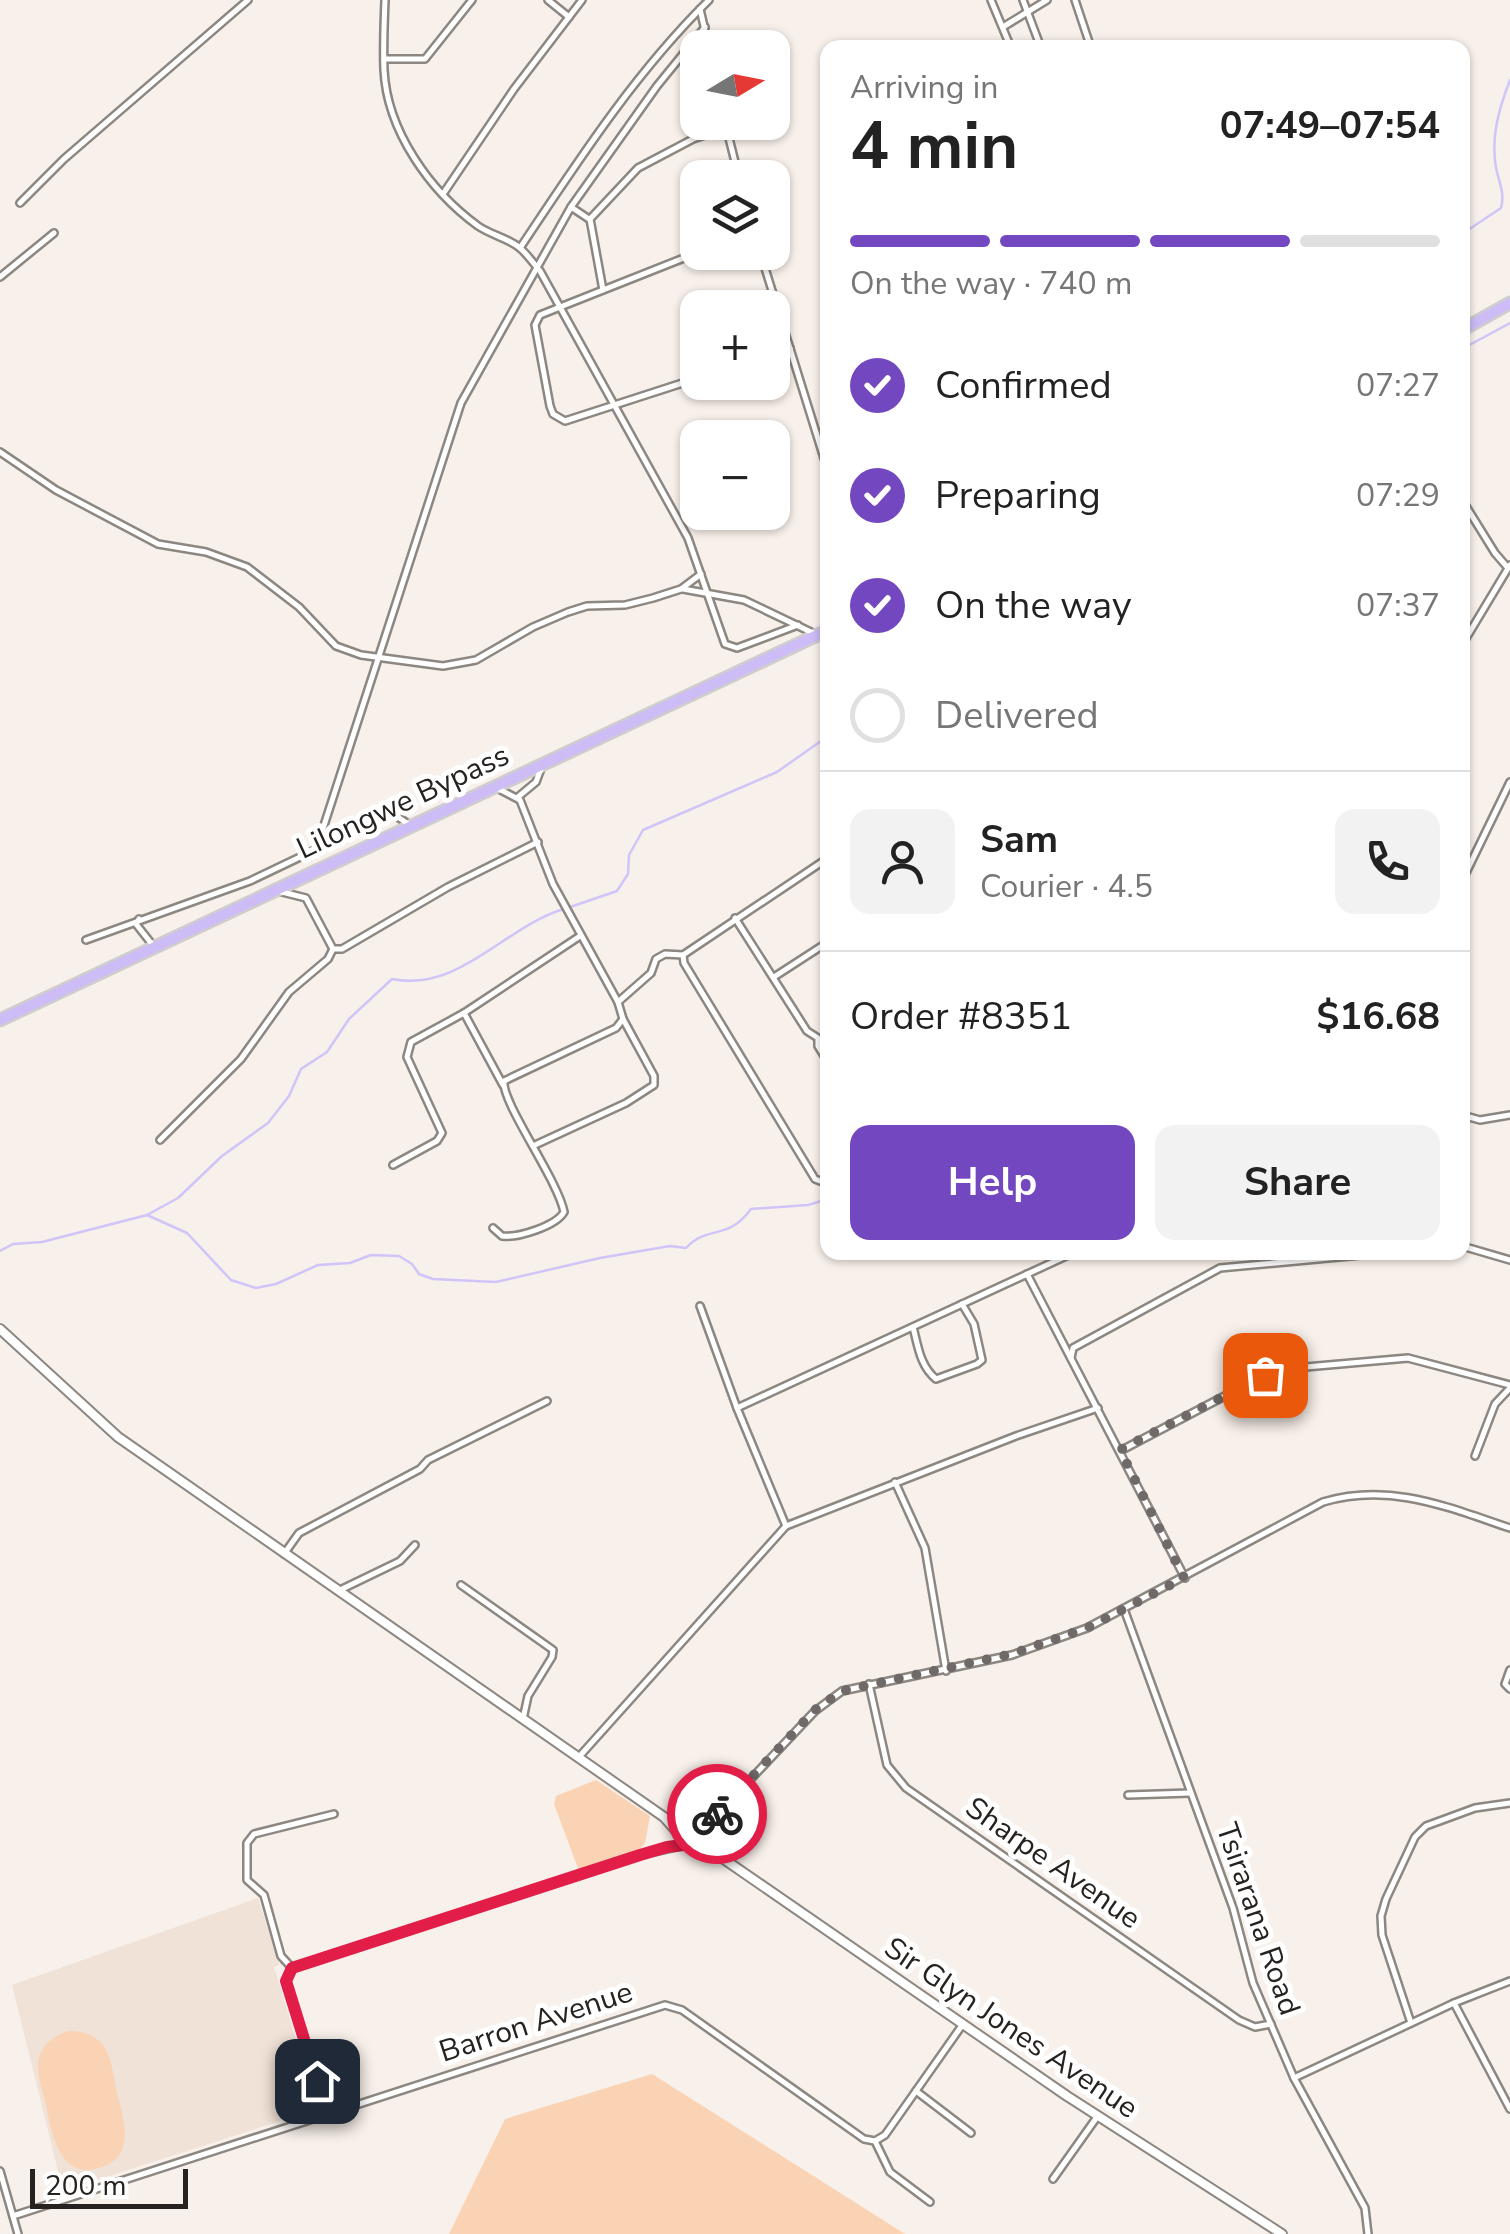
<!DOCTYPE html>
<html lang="en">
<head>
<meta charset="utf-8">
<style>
  :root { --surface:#fff; --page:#f2f2f2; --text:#222; --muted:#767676; --line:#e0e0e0; --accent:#7347bf }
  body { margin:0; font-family:"Nunito Sans",sans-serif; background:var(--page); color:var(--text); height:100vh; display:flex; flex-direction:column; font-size:38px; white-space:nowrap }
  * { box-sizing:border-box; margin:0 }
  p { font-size:32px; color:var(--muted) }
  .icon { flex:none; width:55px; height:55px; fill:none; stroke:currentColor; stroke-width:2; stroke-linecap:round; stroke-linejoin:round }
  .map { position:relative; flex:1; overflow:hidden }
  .details { position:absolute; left:820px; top:40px; width:650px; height:1220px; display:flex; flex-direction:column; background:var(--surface); border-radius:20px; box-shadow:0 2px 8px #0004 }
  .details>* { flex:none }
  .needle { width:65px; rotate:80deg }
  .fabs { position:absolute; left:680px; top:30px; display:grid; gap:20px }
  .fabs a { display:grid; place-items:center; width:110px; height:110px; border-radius:20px; background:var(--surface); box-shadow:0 2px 8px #0004; font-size:50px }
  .scale { position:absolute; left:30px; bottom:25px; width:158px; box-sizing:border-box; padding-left:10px; border:5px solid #252220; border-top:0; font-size:28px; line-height:35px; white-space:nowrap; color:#252220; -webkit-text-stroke:8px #fff; paint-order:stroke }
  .pin { position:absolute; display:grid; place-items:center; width:85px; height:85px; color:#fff; margin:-42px; border-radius:20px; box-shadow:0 5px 15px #0006 }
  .courier { position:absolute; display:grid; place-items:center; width:100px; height:100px; margin:-50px; border:8px solid #e11d48; border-radius:50%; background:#fff; color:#222; box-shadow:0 2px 12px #0007 }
  .headline em { font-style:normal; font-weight:700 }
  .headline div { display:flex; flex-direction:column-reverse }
  .headline { display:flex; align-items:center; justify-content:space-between; height:170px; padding:0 30px }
  h1 { font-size:65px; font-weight:700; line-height:75px }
  .bar { display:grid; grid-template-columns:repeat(4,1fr); gap:15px 10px; align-content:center; height:120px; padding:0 30px }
  .bar i { height:12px; border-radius:8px; background:var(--line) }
  .bar .current { background:var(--accent) }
  .bar p { grid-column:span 4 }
  .line { display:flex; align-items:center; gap:25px; padding:0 30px; border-top:2px solid var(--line) }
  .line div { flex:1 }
  .round { display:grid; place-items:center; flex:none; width:105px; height:105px; border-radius:20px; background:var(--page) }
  ol { padding:0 30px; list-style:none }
  li { display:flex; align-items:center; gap:30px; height:110px }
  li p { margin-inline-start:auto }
  li .icon { padding:10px; border-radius:50%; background:var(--accent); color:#fff; stroke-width:4 }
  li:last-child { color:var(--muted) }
  li i { width:55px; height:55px; border:5px solid var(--line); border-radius:50% }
  .action { display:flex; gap:20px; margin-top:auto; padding:20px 30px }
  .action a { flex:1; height:115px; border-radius:20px; background:var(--accent); color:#fff; font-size:40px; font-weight:700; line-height:115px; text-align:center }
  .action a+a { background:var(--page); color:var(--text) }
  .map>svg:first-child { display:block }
  .built { fill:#f0e2d7 }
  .green { fill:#f9d3b4 }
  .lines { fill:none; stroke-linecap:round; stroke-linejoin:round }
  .stream { stroke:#d1c4f9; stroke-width:2.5 }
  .street-casing { stroke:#8d8781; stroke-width:10 }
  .secondary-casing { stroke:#8d8781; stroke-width:12 }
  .primary-casing { stroke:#cfcece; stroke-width:15 }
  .street { stroke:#fff; stroke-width:5 }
  .secondary { stroke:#fff; stroke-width:8 }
  .primary { stroke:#cdbcf6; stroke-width:10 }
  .done { stroke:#6f6a67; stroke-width:10; stroke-dasharray:0 18 }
  .route { stroke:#e11d48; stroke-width:12 }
  .labels { text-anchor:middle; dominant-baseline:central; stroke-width:10; stroke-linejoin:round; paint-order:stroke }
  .street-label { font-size:30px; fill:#252220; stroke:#fff }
</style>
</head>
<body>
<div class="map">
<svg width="1510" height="2234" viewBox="0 0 1510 2234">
  <rect width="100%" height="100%" fill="#f8f0ea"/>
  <path class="built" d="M258,1898L279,1965L274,1967L317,2109L63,2191L12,1985Z"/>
  <g class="green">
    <path d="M596,1780L650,1816L645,1843L638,1851L579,1871L554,1804L556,1796Z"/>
    <path d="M68,2031C82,2031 94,2034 103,2045C112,2057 113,2075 116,2089C123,2116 138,2158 99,2168C57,2180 51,2128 45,2100C41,2086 35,2070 40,2055C45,2042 56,2035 68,2031Z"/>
    <path d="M652,2074L905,2234H449L505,2119Z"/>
  </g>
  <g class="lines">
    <g class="stream">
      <path d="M1462,234L1501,208C1506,190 1496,178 1495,160C1492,132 1500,106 1510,80"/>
      <path d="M1462,349L1510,323"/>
      <path d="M570,907L617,891L628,874L629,855L643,830L777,772L828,736"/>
      <path d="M147,1215L187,1233L231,1280L256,1288L276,1284L318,1265L350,1263L371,1255L399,1256L412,1264L419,1274L433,1279L496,1282L600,1258L670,1246L686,1248C708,1224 727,1242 751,1209L808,1205L828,1199"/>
      <path d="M0,1251L13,1244L42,1242L147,1215L178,1198L222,1156L268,1123L289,1096L301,1069L327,1052L349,1019L392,979C459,993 505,926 564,909"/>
    </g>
    <g class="street-casing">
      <g id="street">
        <path d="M385,0C384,24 383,47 384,70C387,131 430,191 478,226C491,235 508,238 520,248C527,254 534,264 540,271L688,538L725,644L737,648L798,625"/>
        <path d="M548,0L569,17"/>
        <path d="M991,0L1011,48"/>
        <path d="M1023,0L1041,48"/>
        <path d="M1075,0L1091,48"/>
        <path d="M700,9L709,48"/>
        <path d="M1003,27L1047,0"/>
        <path d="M384,59H425L472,0"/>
        <path d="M725,122L739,178"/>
        <path d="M443,194L514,89L582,0"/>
        <path d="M20,203L64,159L248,0"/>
        <path d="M571,207L589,219"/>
        <path d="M520,248C578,161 634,74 709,0"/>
        <path d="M760,252L828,471"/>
        <path d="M0,277L54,233"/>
        <path d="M603,290L590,219L638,168L693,139L726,128"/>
        <path d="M772,354L790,348"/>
        <path d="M698,378L565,421L553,414L550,406L535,325L540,315L699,252"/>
        <path d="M0,452L56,490L158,544L206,552L247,567L299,607L336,646L361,655L443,666L476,660L533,627L568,612L587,606L625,605L653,598L681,589L701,574"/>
        <path d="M1464,503L1495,553L1508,568"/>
        <path d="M683,589L744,600L813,633"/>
        <path d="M1462,645L1510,565"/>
        <path d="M497,788L520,800L553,884L618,1002"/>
        <path d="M518,797L536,782L542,766"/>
        <path d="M317,847L461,403L571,207L657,86L705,27"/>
        <path d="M1462,881L1510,782"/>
        <path d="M278,891L306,898L333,949H342L448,887L538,842"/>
        <path d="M735,918L807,1031L818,1038V1046L828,1062"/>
        <path d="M139,919L136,924L151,943"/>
        <path d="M86,940L250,881L392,813L411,826"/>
        <path d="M683,955L684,963L815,1179L828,1184"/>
        <path d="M774,977L828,942"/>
        <path d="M464,1013L503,1085"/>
        <path d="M1462,1115L1480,1120L1510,1115"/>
        <path d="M160,1140L241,1059L289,992L328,959L333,949"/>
        <path d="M535,1145L626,1103L654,1085V1076L623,1019L618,1002L651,973L656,959L665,954L683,955L828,858"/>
        <path d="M393,1165L437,1141L442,1133L407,1057L411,1042L464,1013L580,936"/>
        <path d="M493,1228L502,1236C518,1238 556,1226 564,1212C558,1180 501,1102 504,1081L616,1028L623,1019"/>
        <path d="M1462,1246L1510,1260"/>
        <path d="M1027,1274L1185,1578"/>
        <path d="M700,1306L737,1408"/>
        <path d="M913,1327C918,1346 920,1366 936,1379L977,1364L982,1360L974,1324L962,1304"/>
        <path d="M1071,1358L1073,1348L1220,1268L1393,1252"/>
        <path d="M1120,1451L1257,1379L1283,1369L1408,1358L1510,1385"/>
        <path d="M1475,1456L1495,1404L1510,1388"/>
        <path d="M895,1482L925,1548L946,1671"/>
        <path d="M786,1526L737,1408L1075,1252"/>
        <path d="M284,1554L299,1533L420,1469L428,1460L547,1401"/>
        <path d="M461,1585L553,1650L552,1657L528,1696L523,1719"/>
        <path d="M340,1590L400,1561L415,1545"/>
        <path d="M1124,1609L1233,1908L1253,1983L1294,2078L1365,2208L1368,2234"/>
        <path d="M1510,1670L1505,1684L1510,1689"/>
        <path d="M869,1684L887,1765L906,1788L1239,2020L1255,2027L1271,2024"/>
        <path d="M578,1758L786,1526L1016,1436L1098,1408"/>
        <path d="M1128,1795L1190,1793"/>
        <path d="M695,1825L712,1818"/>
        <path d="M704,1834L715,1817L815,1711L842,1691L1012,1655L1087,1628L1323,1502C1390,1482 1447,1507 1510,1528"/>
        <path d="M292,1968L281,1956L264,1895L247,1880V1843L254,1834L334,1814"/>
        <path d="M1454,2003L1510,2109"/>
        <path d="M1411,2023L1382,1935L1381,1916L1386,1899L1415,1837L1426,1826L1475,1808L1510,1803"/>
        <path d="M1294,2078L1454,2003L1510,1981"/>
        <path d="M916,2091L971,2133"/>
        <path d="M327,2114L286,1981L292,1968L640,1855L689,1844"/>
        <path d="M875,2141L890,2172L930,2202"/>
        <path d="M0,2171L18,2234"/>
        <path d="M1053,2179L1097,2117"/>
        <path d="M13,2216L665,2005L682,2010L864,2139L875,2141L885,2135L963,2024"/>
      </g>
    </g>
    <g class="secondary-casing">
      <g id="secondary">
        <path d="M0,1329L118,1437L664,1817L680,1835"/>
        <circle cx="692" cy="1835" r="11"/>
        <path d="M694,1845L718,1855L1067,2096L1282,2234"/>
      </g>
    </g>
    <g class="primary-casing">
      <g id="primary">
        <path d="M1462,330L1510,303"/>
        <path d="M0,1020L828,630"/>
      </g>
    </g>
    <use href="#street" class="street"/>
    <use href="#secondary" class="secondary"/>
    <use href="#primary" class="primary"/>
  </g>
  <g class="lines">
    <path class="done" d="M717,1814L815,1710L842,1691L1012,1654L1087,1628L1184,1578L1120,1450L1265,1375"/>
    <path class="route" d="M317,2081L286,1981L292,1968L640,1855L667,1847L700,1843L706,1827L717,1814"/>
  </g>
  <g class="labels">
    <g class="street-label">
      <text transform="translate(403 802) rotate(-25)">Lilongwe Bypass</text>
      <text transform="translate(1053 1863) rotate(35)">Sharpe Avenue</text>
      <text transform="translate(1258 1919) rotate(71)">Tsirarana Road</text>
      <text transform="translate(536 2022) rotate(-18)">Barron Avenue</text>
      <text transform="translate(1011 2028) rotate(34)">Sir Glyn Jones Avenue</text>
    </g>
  </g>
</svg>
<div class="fabs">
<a><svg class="needle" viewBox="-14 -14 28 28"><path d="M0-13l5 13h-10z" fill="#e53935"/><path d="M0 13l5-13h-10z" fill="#767676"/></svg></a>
<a><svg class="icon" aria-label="layers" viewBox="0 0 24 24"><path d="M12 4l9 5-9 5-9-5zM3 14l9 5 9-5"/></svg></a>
<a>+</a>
<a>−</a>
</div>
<div class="scale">200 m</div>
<div class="pin" style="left:1265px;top:1375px;background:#ea580c"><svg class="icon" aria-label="bag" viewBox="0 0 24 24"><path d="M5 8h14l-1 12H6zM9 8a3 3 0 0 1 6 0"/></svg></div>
<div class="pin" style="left:317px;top:2081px;background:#1f2937"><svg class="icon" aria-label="home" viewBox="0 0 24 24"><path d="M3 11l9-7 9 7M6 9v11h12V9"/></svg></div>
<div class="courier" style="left:717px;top:1814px"><svg class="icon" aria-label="bike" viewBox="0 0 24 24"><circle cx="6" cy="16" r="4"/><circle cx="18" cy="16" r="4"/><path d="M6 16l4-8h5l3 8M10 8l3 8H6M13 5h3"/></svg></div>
<section class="details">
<div class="headline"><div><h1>4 min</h1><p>Arriving in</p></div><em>07:49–07:54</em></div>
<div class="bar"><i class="current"></i><i class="current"></i><i class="current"></i><i></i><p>On the way · 740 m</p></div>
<ol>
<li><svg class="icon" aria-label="check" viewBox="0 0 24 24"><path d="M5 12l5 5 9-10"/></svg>Confirmed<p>07:27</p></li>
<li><svg class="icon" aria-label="check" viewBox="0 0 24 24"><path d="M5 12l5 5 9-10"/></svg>Preparing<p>07:29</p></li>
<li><svg class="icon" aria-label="check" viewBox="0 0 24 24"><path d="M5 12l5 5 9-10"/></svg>On the way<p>07:37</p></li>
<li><i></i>Delivered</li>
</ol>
<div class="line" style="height:180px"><a class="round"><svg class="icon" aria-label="person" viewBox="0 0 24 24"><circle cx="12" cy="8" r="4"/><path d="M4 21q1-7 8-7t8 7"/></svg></a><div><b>Sam</b><p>Courier · 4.5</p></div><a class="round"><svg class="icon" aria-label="phone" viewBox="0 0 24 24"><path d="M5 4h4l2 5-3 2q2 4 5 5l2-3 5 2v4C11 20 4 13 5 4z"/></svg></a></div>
<div class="line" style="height:130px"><div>Order #8351</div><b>$16.68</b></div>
<div class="action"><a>Help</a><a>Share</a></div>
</section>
</div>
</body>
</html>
